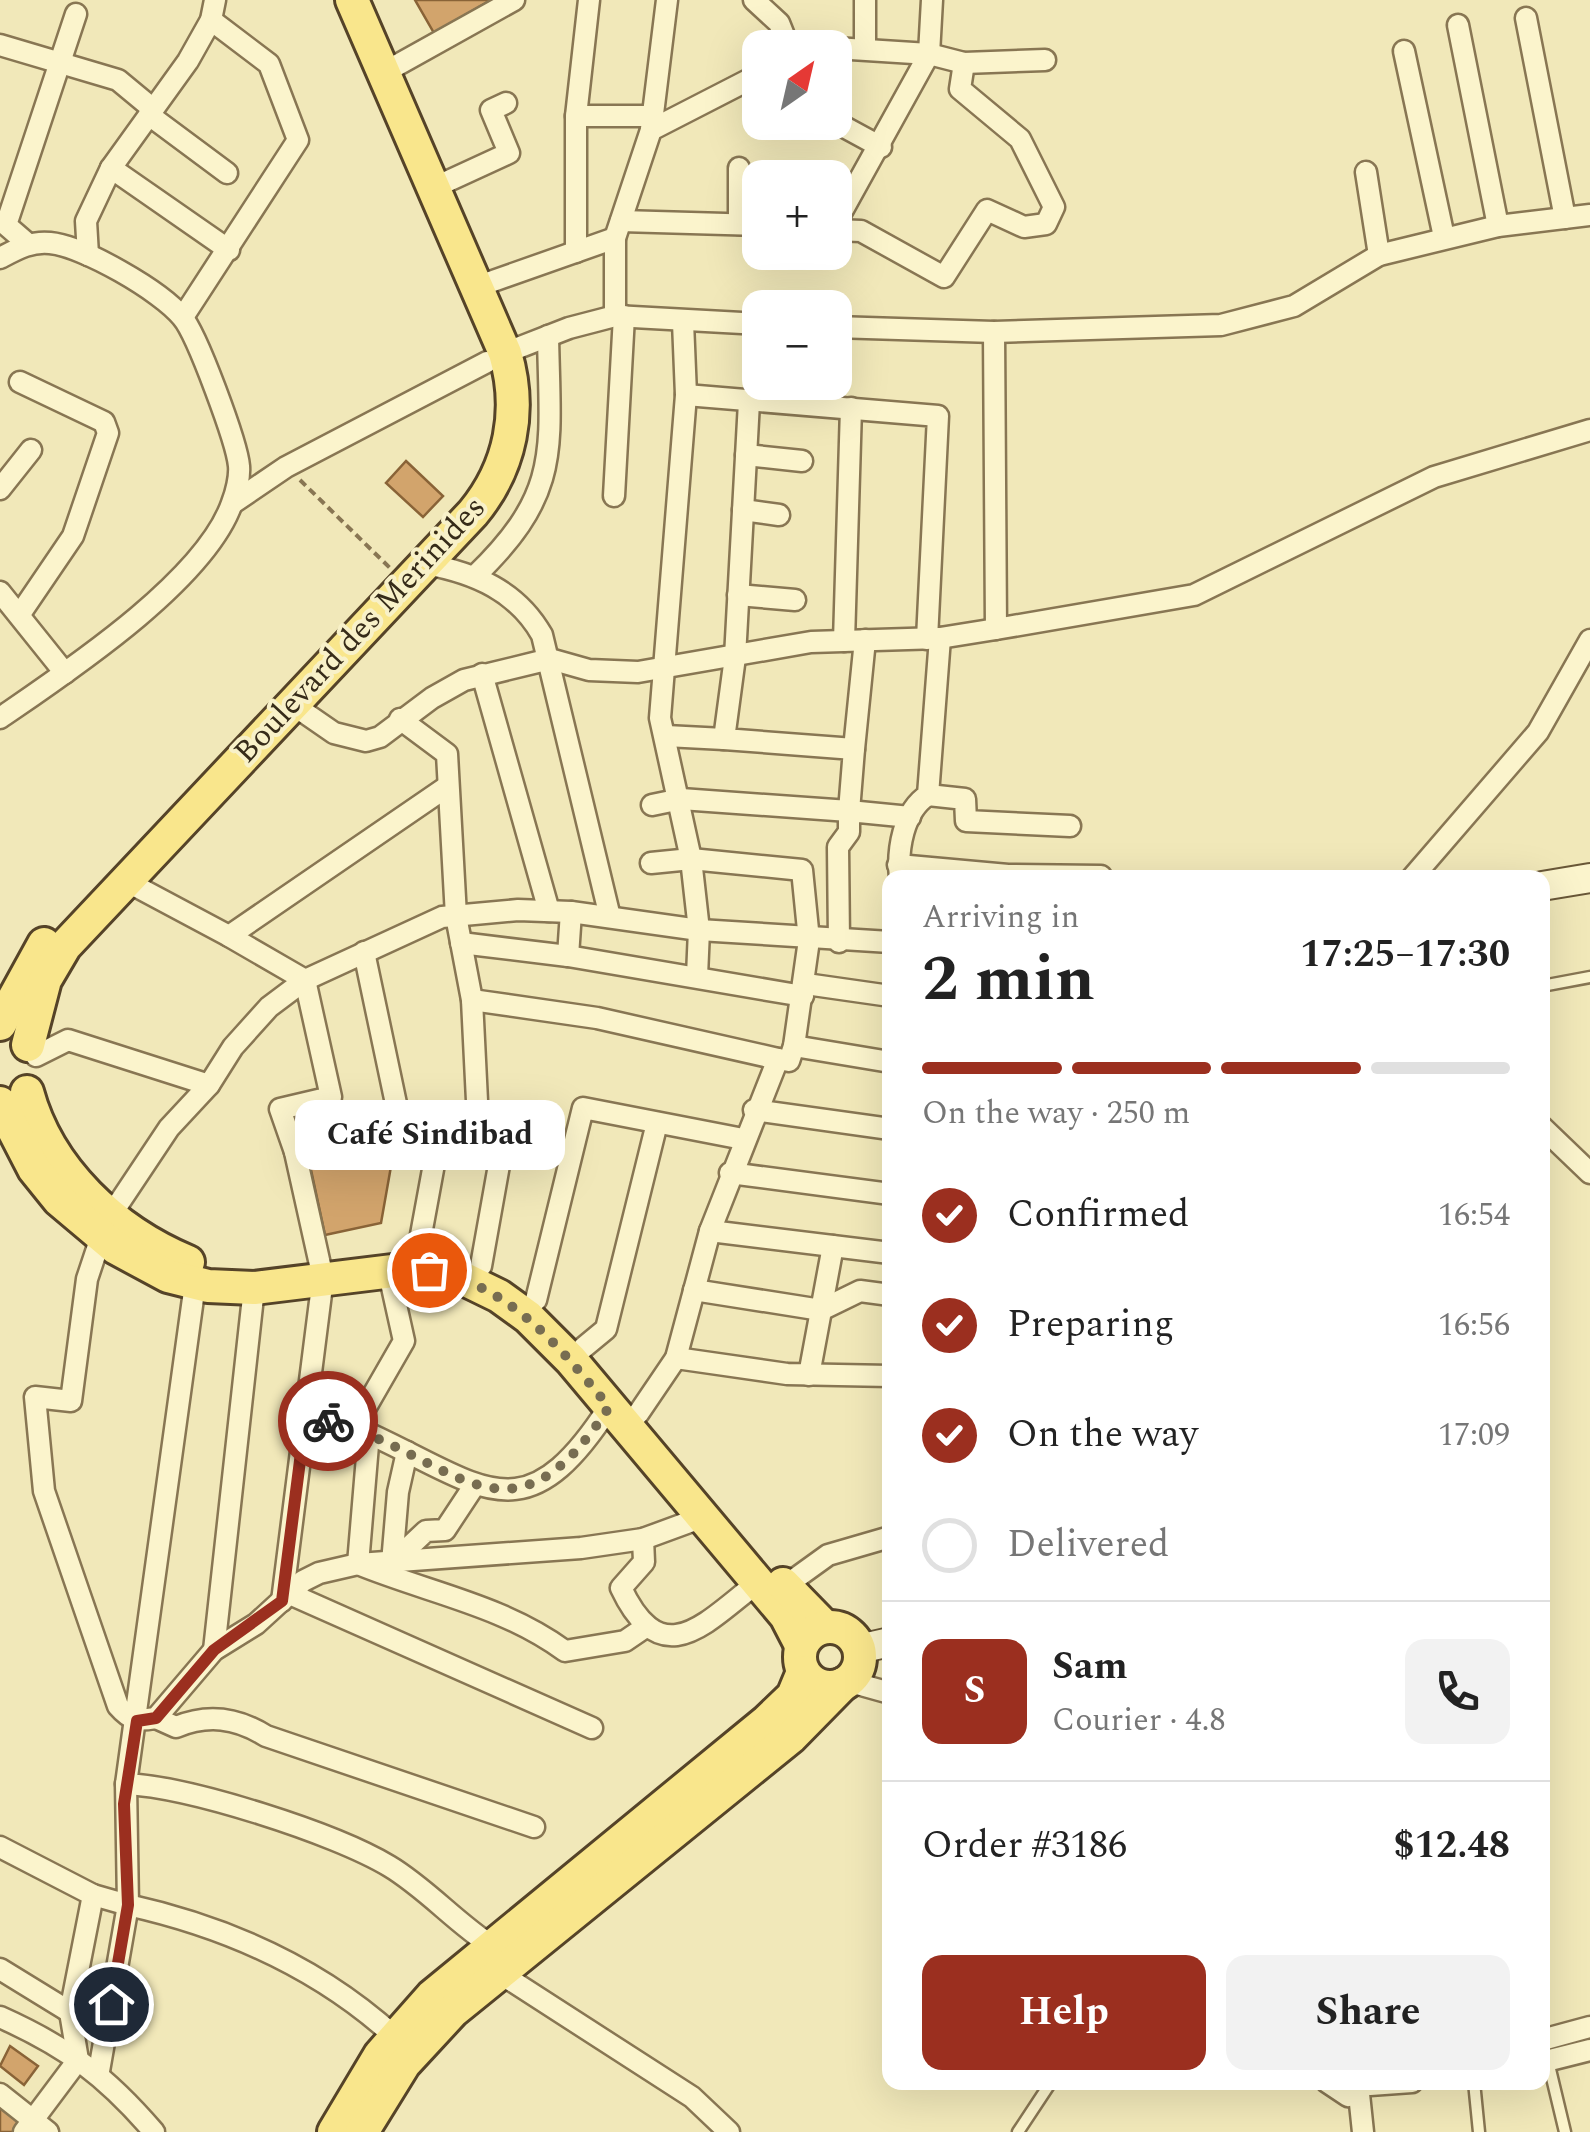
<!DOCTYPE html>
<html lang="en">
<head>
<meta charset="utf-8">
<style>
  :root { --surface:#fff; --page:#f2f2f2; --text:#222; --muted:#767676; --line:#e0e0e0; --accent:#9b2f1f }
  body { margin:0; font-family:Spectral,serif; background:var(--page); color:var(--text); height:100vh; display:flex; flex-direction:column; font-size:38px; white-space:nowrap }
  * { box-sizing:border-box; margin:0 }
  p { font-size:32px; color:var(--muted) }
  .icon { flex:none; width:55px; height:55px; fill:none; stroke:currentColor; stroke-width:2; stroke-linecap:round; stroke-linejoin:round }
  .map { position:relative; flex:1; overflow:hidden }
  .drawer { position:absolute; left:882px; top:870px; width:668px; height:1220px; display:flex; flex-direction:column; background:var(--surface); border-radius:20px; box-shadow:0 10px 40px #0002 }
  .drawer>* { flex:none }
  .needle { width:65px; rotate:34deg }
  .buttons { position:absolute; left:742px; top:30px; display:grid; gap:20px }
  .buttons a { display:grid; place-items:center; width:110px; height:110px; border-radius:20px; background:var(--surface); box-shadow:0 10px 40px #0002; font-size:50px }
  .pin { position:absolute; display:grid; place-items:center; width:85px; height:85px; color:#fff; margin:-42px; border:5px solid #fff; border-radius:50%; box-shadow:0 2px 10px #0007 }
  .courier { position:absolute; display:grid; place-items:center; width:100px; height:100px; margin:-50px; border:8px solid #9b2f1f; border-radius:50%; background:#fff; color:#222; box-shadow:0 2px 12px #0007 }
  .bubble { position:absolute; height:70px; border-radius:20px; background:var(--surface); box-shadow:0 10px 40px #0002; font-size:32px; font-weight:700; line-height:70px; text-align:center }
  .head em { font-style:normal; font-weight:700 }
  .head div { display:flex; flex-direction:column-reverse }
  .head { display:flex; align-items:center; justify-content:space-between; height:170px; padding:0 40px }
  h1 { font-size:65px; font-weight:700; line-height:75px }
  .bar { display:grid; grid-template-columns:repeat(4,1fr); gap:15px 10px; align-content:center; height:120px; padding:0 40px }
  .bar i { height:12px; border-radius:8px; background:var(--line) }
  .bar .active { background:var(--accent) }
  .bar p { grid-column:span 4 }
  .line { display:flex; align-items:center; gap:25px; padding:0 40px; border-top:2px solid var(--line) }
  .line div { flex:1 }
  .round { display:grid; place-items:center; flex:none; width:105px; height:105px; border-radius:20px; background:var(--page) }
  ol { padding:0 40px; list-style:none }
  li { display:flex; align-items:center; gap:30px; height:110px }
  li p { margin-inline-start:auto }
  li .icon { padding:10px; border-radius:50%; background:var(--accent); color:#fff; stroke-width:4 }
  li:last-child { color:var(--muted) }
  li i { width:55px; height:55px; border:5px solid var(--line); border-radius:50% }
  .action { display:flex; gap:20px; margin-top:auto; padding:20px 40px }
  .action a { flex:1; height:115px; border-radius:20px; background:var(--accent); color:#fff; font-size:40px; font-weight:700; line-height:115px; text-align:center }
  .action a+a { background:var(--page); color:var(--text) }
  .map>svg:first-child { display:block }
  .building { fill:#d2a46c; stroke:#896337; stroke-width:2.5 }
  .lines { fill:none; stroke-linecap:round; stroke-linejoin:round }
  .lane-casing { stroke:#887653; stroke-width:15 }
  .street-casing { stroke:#887653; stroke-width:25 }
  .secondary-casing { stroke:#695737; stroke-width:32 }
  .primary-casing { stroke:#554328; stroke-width:38 }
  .path { stroke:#887653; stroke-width:4; stroke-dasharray:8 5; stroke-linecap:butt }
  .lane { stroke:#fbf4cc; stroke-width:10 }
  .street { stroke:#fbf4cc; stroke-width:20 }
  .secondary { stroke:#fbf4cc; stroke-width:28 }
  .primary { stroke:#f9e68c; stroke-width:32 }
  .done { stroke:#776d51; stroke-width:10; stroke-dasharray:0 18 }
  .route { stroke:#9b2f1f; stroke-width:12 }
  .labels { text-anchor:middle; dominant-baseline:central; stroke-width:8; stroke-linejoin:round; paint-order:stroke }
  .street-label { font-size:32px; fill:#362b19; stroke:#f8f1c9 }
</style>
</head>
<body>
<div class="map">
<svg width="1590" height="2132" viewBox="0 0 1590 2132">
  <rect width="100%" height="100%" fill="#f1e8b9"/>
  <g class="building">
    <path d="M415,0H491L434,33Z"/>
    <path d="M406,461L443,496L423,517L386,483Z"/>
    <path d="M396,1138L381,1223L325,1235L308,1156Z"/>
    <path d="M10,2046L38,2066L24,2085L0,2066Z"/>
    <path d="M0,2108L20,2122L13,2132H0Z"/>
  </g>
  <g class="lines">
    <g class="lane-casing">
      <g id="lane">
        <path d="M1542,986L1590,977"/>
        <path d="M1548,2061L1565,2132"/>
        <path d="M1474,2082L1479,2132"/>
        <path d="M1018,2132L1051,2082"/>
      </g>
    </g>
    <g class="street-casing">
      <g id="street">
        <path d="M754,0L779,23L789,48"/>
        <path d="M1526,18L1565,218"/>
        <path d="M1458,25L1498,226"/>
        <path d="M0,45L118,80L153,109"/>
        <path d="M835,48L929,54L964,63L1045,60"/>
        <path d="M865,48V0"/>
        <path d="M1404,51L1444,237"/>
        <path d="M383,73L514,0"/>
        <path d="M149,115L227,173"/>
        <path d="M576,116H653"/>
        <path d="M835,122L881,147"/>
        <path d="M651,130L667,0"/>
        <path d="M111,168L229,250"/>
        <path d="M1366,172L1379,255"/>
        <path d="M433,188L509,153L491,110L506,103"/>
        <path d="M621,221L760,225"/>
        <path d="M739,224V168"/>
        <path d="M835,224L929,54L932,0"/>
        <path d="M835,230L861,231L944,277L987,210L1024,227L1046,224L1054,207L1020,139L960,89L964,63"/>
        <path d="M28,244L6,225L76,14"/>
        <path d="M576,252V116L589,0"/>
        <path d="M88,255L86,221L111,168L188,61L211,20L215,0"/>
        <path d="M0,258C17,249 31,241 50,243C83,246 161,291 182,317C197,334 237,443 239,466C240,477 236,493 232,503C205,581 67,672 0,718"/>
        <path d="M476,287L615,238"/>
        <path d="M615,316V238L651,130L760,74"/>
        <path d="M183,317L298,140L269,64L211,20"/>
        <path d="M683,322L686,395L660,718L691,859L699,930L697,976"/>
        <path d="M835,327L994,332L1221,325L1294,306L1379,255L1498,226L1590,215"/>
        <path d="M994,332L996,629L1194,595L1434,477L1590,430"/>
        <path d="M505,353L569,328L615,316L760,324"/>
        <path d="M20,382L104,422L108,433L73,536L20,614"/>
        <path d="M686,395L938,416L927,639"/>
        <path d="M746,455L802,461"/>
        <path d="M0,489L31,450"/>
        <path d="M614,496L624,316"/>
        <path d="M233,503L286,467L487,362"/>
        <path d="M743,510L779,515"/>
        <path d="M426,564C475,573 517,591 542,635L610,917"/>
        <path d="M475,576C562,492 550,450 548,336"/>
        <path d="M0,592L65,673"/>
        <path d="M738,595L795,600"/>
        <path d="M844,641L851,408"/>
        <path d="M482,674L549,911"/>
        <path d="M292,704L334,733L366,741L380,737L432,698L464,680L550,659L589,670L638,672L811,642L940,638L996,629"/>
        <path d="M666,736L724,739"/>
        <path d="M854,749L865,640"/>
        <path d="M928,795L965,799L966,821L1070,826"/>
        <path d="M652,805L681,799L849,811L854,749L724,739L735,657L749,402"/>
        <path d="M898,865L1008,875L1101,876"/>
        <path d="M900,878C897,850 903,811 928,795L940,638"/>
        <path d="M1412,878L1538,732L1590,640"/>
        <path d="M124,880L229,936L448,786"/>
        <path d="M229,936L305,980L331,1097L280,1109L295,1152"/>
        <path d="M839,942L838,847L849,832V811L910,817"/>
        <path d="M461,943L568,956L803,996"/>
        <path d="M364,952L402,1132"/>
        <path d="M568,956L571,912"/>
        <path d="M806,984L890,996"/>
        <path d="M472,1000L597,1018L778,1059"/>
        <path d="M794,1046L890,1062"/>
        <path d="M36,1056L68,1040L209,1085"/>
        <path d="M754,1110L890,1129"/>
        <path d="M478,1121L506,1126L481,1266"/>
        <path d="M1542,1127L1590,1173"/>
        <path d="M730,1173L890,1194"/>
        <path d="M111,1215L169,1128L209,1085L233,1047L269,1007L305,980L442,917L518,910L571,912L699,930L890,942"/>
        <path d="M710,1231L890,1253"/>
        <path d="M101,1237L87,1279L71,1401L35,1397L44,1491L118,1706C131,1721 137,1721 156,1718L214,1650L256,1624L303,1581L319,1573L358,1564L581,1548L643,1539L703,1517"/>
        <path d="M418,1251L441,1126"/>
        <path d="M195,1284L126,1784C190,1787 334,1833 389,1866C426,1888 456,1923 492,1946"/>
        <path d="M694,1290L821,1310L860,1291L890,1295"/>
        <path d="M536,1300L583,1108L743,1139"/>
        <path d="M583,1348L606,1329L657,1123"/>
        <path d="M676,1358L787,1374L890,1376"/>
        <path d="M809,1375L833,1246"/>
        <path d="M638,1414L676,1358L710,1231L778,1059L789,1061L794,1046L809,940L802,870L691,859L651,863"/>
        <path d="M306,1415C328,1421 351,1425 372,1435C484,1487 525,1537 609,1407"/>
        <path d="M354,1428L404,1341L388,1269"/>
        <path d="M369,1433L358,1564C429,1593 502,1605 565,1651L625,1641L647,1626"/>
        <path d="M643,1539L644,1562L621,1588C662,1675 705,1623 757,1583"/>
        <path d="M392,1563L426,1531L445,1530L474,1486"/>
        <path d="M392,1563L398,1492L407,1452"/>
        <path d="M785,1586L828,1555L890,1537"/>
        <path d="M290,1594L592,1728"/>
        <path d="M282,1601L323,1278L295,1152L478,1121L472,1000L456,916L447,754L400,719"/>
        <path d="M214,1650L254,1288"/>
        <path d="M847,1681L890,1693"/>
        <path d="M156,1718L176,1727C207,1714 236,1717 266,1736L534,1827"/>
        <path d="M0,1847L93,1895L70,2012L78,2060L24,2132"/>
        <path d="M93,1895L128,1905L126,1784"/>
        <path d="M0,1969L70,2012"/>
        <path d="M498,1972L692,2097L729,2132"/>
        <path d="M0,2017C67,2047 106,2076 154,2132"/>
        <path d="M1542,2040L1590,2027"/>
        <path d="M1542,2062L1590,2050"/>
        <path d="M99,2071L128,1905C227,1927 318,1967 394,2036"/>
        <path d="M1327,2082L1348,2096L1371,2082"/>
        <path d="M1370,2085L1412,2082"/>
        <path d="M0,2094L48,2132"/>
        <path d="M1359,2094L1363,2132"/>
      </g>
    </g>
    <g class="secondary-casing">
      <g id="secondary">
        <path d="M1542,886L1590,878"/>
        <path d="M859,1649L890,1642"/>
      </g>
    </g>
    <g class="primary-casing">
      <g id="primary">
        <path d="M0,1024L44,944"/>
        <path d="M28,1045L45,980L65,946L473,513C511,467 522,410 505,353L352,0"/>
        <path d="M27,1092C48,1170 114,1231 188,1262"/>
        <path d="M0,1103L34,1169L59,1200L116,1248L168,1276L208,1286L254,1288L417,1268L460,1277L499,1296L528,1317L571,1360L786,1616L801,1645"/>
        <path d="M783,1584L825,1627"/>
        <circle cx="830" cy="1657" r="30"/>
        <path d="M334,2132L380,2055L432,1996L767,1721L793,1696L803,1672"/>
        <path d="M362,2132L404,2064L453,2011L791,1737L843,1684"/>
      </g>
    </g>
    <path class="path" d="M300,480L390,568"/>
    <use href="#lane" class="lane"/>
    <use href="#street" class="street"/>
    <use href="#secondary" class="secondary"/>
    <use href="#primary" class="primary"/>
  </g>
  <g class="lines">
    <path class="done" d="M328,1421C454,1454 508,1563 609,1407C559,1346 511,1286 429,1270"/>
    <path class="route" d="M111,2004L128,1905L124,1804L137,1721L156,1718L214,1650L282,1601L306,1414L328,1421"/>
  </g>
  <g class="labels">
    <g class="street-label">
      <text transform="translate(360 630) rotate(-47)">Boulevard des Merinides</text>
    </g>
  </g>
</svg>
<div class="buttons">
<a><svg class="needle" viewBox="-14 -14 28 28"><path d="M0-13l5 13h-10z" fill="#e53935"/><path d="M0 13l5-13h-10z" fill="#767676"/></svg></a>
<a>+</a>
<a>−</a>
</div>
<div class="pin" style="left:429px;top:1270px;background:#ea580c"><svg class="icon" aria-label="bag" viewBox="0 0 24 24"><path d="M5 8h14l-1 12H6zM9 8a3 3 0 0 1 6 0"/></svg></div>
<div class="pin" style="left:111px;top:2004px;background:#1f2937"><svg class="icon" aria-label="home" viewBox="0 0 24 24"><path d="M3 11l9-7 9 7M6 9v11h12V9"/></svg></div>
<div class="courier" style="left:328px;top:1421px"><svg class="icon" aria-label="bike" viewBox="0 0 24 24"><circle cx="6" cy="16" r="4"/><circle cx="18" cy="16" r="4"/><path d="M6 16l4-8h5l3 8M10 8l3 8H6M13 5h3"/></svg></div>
<div class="bubble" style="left:295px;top:1100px;width:270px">Café Sindibad</div>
<section class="drawer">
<div class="head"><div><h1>2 min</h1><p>Arriving in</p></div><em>17:25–17:30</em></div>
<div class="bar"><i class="active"></i><i class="active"></i><i class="active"></i><i></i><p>On the way · 250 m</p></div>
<ol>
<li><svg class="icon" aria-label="check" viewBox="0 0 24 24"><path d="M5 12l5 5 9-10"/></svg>Confirmed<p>16:54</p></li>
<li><svg class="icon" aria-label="check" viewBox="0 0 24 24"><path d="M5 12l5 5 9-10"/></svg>Preparing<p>16:56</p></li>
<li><svg class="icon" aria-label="check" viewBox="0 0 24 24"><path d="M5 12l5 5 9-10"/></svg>On the way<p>17:09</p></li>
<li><i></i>Delivered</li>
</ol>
<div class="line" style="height:180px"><b class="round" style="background:var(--accent);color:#fff">S</b><div><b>Sam</b><p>Courier · 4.8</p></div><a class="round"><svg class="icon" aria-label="phone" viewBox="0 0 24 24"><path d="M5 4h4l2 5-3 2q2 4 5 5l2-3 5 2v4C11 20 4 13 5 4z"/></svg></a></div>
<div class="line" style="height:130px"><div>Order #3186</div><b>$12.48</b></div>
<div class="action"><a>Help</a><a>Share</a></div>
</section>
</div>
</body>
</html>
